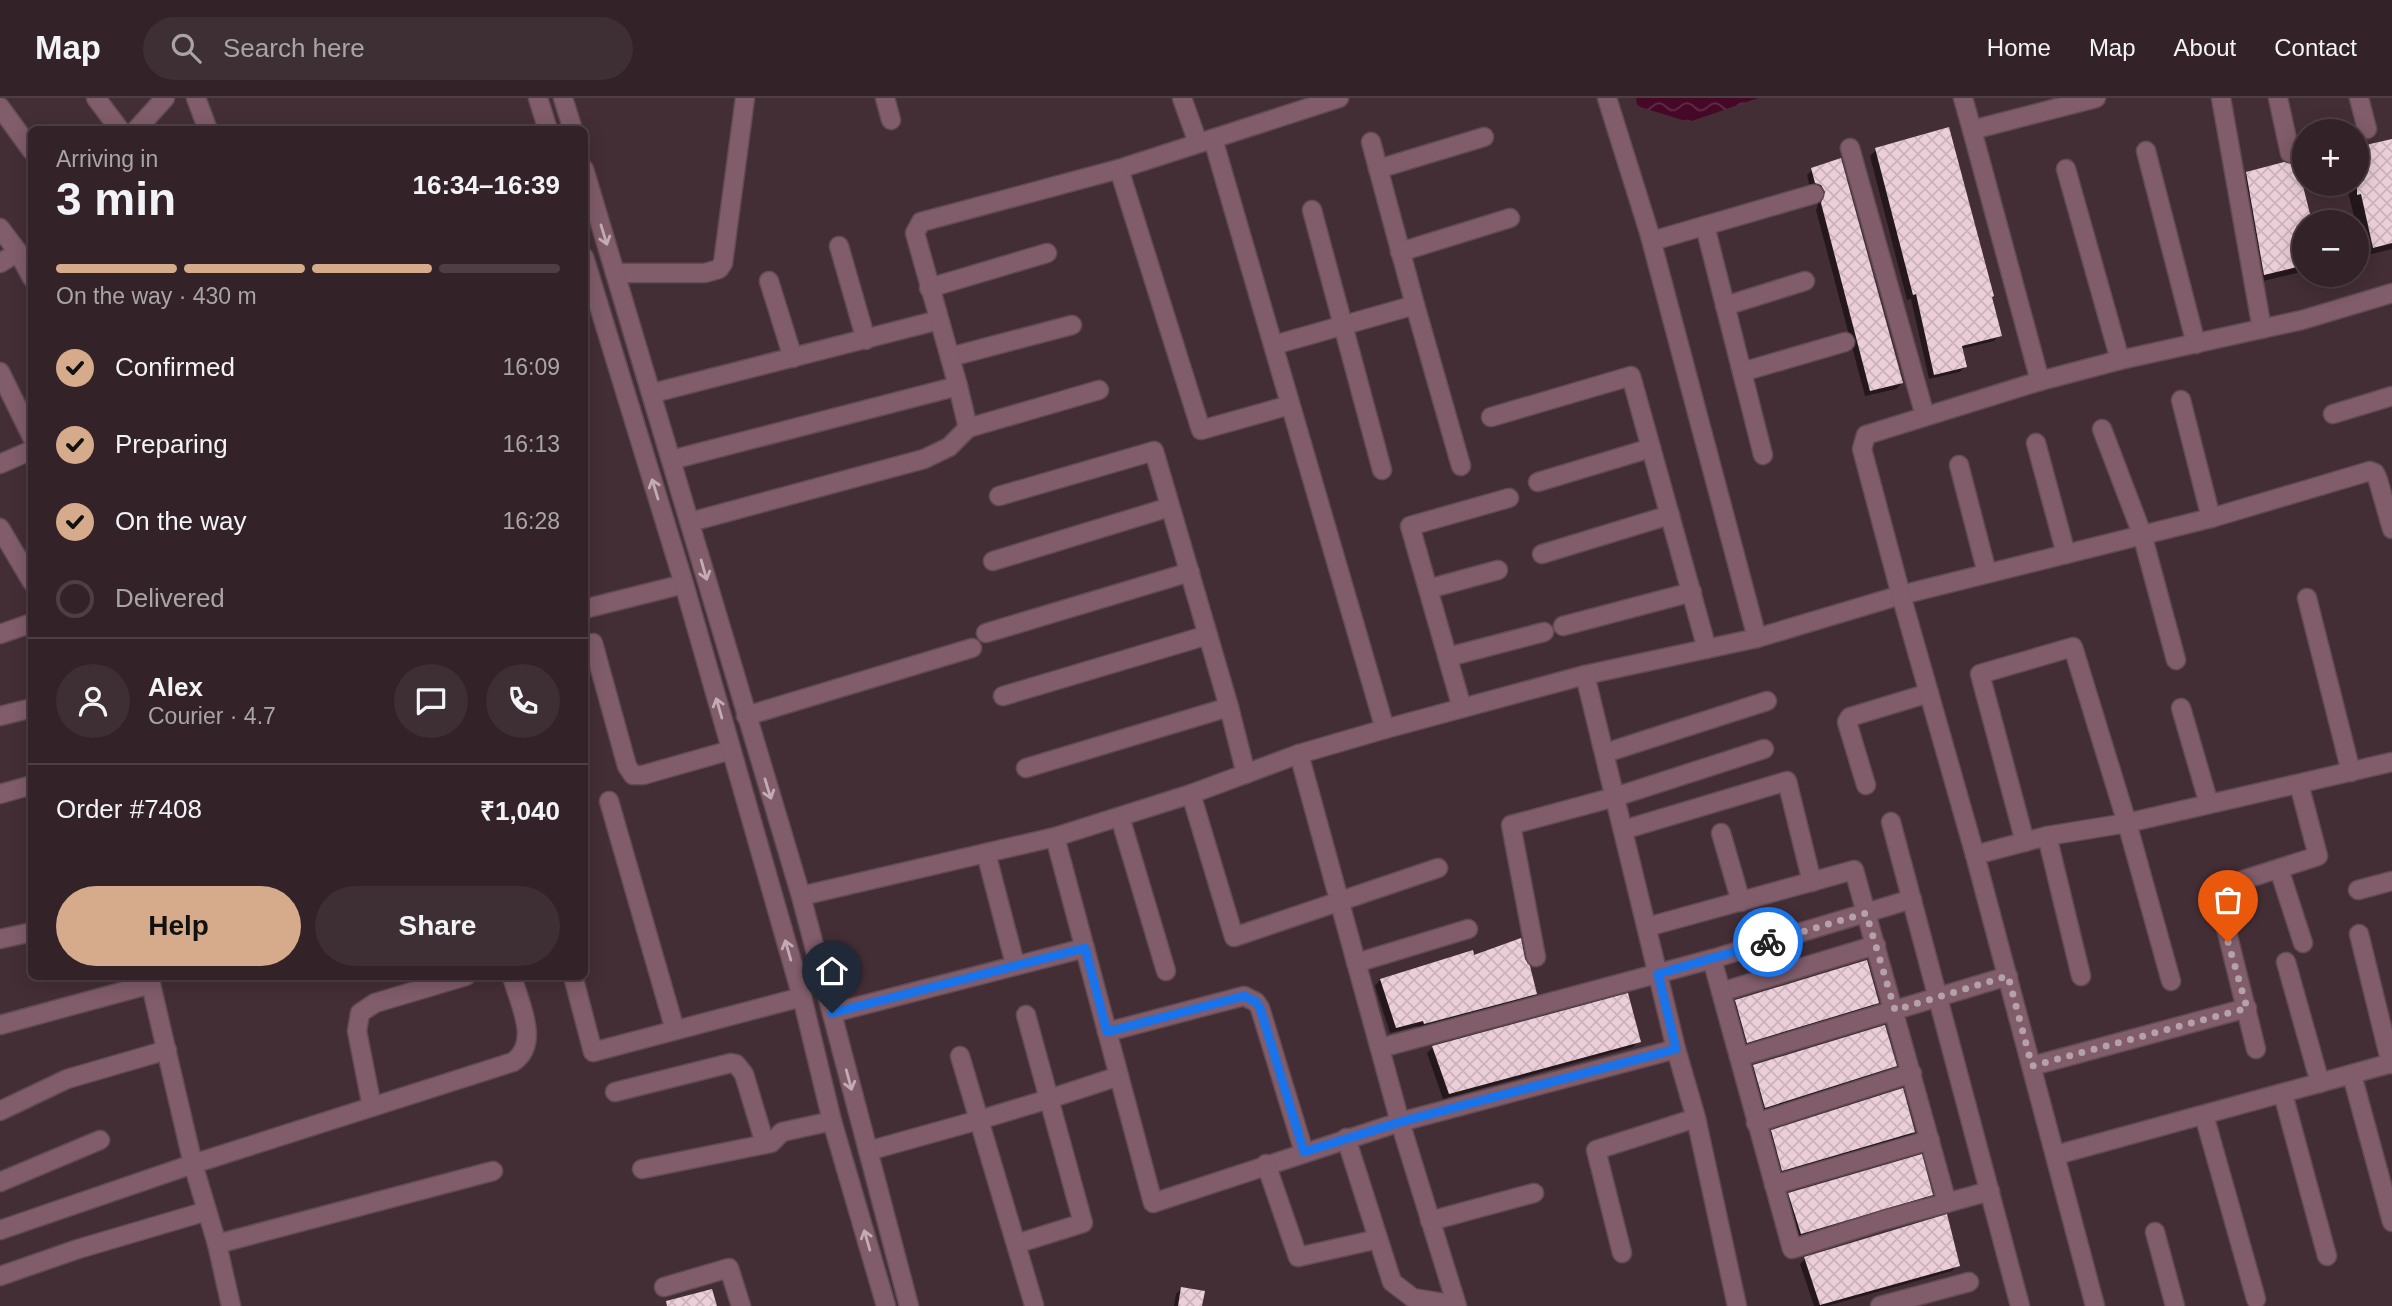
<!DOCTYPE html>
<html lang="en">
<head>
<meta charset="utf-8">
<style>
  :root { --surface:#332228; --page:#3e2f34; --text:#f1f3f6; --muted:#a9a4a8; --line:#4e3f45; --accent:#d6ab8b }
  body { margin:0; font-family:Arial,sans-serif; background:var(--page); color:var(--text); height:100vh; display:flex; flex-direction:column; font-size:26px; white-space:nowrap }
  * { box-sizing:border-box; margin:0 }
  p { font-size:23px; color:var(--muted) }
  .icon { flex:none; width:38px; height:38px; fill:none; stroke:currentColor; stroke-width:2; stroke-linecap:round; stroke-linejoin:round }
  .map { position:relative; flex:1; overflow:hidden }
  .sheet { position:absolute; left:28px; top:28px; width:560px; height:854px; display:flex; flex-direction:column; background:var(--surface); border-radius:10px; box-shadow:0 4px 18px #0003,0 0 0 2px var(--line) }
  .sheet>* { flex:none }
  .buttons { position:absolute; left:2292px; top:21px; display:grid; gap:14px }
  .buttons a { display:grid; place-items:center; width:77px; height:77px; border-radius:50%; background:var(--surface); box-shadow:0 4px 18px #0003,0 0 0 2px var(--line); font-size:35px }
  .pin { position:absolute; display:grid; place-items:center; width:60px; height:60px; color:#fff; margin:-72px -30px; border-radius:50% 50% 50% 0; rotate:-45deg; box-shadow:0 0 7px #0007 }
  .pin .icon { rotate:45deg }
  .courier { position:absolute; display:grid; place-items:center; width:70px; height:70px; margin:-35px; border:5px solid #1a73e8; border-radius:50%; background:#fff; color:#222; box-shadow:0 2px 9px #0007 }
  .summary em { font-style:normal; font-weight:800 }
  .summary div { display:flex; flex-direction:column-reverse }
  .summary { display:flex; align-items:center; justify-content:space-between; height:119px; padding:0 28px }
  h1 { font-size:46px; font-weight:800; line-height:52px }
  .bar { display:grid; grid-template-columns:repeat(4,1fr); gap:10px 7px; align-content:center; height:84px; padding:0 28px }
  .bar i { height:9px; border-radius:5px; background:var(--line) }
  .bar .on { background:var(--accent) }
  .bar p { grid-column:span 4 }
  .line { display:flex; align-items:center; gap:18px; padding:0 28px; border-top:2px solid var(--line) }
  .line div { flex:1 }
  .round { display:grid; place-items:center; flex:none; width:74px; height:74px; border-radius:37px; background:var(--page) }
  ol { padding:0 28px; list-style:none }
  li { display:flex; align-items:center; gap:21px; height:77px }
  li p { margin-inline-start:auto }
  li .icon { padding:7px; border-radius:50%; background:var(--accent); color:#111; stroke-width:4 }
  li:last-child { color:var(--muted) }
  li i { width:38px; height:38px; border:4px solid var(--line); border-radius:50% }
  .primary-button { display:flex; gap:14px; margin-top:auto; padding:14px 28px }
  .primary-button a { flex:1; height:80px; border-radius:42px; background:var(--accent); color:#111; font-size:28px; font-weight:800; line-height:80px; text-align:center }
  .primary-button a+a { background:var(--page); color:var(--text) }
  header { display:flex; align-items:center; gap:42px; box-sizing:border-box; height:98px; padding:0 35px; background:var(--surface); border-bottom:2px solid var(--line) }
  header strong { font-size:33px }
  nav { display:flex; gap:38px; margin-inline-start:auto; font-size:24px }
  .search { width:490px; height:63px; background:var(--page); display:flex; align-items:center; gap:18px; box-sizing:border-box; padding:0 24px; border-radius:38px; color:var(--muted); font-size:26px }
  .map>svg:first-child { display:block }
  .water { fill:url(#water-waves) }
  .shadow { fill:#0007 }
  .building { fill:url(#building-cross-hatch) }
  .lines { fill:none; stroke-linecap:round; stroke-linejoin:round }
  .minor-casing { stroke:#604b52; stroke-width:21 }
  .tertiary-casing { stroke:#604b52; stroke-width:21 }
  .minor { stroke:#815c6a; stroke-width:18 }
  .tertiary { stroke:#815c6a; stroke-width:18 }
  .oneway { stroke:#c4acb4 }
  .done { stroke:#b4a2a8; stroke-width:7; stroke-dasharray:0 12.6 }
  .route { stroke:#1a73e8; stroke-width:9 }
</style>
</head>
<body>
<header>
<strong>Map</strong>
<div class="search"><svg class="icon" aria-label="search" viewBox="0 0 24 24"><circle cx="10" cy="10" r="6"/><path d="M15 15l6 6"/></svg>Search here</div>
<nav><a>Home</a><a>Map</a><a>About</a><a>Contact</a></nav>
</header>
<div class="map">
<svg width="2392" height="1208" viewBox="0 0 2392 1208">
  <defs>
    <pattern id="water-waves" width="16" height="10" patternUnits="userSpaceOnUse" patternTransform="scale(1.75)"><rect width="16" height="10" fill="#450927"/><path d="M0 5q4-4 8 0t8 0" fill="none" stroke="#602d46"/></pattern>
    <pattern id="building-cross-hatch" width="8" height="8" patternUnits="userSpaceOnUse" patternTransform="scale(1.75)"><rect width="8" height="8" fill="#ebced8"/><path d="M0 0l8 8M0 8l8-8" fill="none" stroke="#cab2bb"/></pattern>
  </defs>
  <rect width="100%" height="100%" fill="#442e36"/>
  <path class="water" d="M1636,0H1758L1689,24L1637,8Z"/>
  <g class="shadow">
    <path d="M2392,42V151L2364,158L2346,86H2357Z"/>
    <path d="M1876,52L1990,200L2000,237L1994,243L1961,251L1965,268L1960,274L1929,281L1911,201L1907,202L1870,58Z"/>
    <path d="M1840,62L1902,285L1896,291L1865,298L1816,112L1820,100L1810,90L1807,77L1812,72Z"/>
    <path d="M2296,66L2310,124H2305V173L2255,185L2237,85L2247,76Z"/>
    <path d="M1473,859L1523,862L1535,896L1530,901L1418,931L1417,928L1390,935L1375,888L1380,882Z"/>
    <path d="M1736,903L1877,904L1872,910L1741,949L1730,909Z"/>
    <path d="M1639,943L1633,949L1443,1001L1427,955L1433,949Z"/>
    <path d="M1895,967L1889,973L1759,1015L1748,974L1754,968Z"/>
    <path d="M1772,1034H1914L1908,1040L1777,1077L1766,1040Z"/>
    <path d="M1789,1096H1931L1925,1102L1795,1141L1783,1102Z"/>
    <path d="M1805,1161L1958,1167L1952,1173L1827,1208H1814L1800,1166Z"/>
    <path d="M1182,1190L1201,1208H1174L1176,1196Z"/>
  </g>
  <g class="building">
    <path d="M1949,29L1994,198L1992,199L2002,238L1962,248L1967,269L1934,277L1916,196L1913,197L1875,50Z"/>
    <path d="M2392,41V145L2373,150L2361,96L2357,97V49Z"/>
    <path d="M1841,60L1903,285L1870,293L1821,105L1825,94L1821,87L1815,85L1811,70Z"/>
    <path d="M2284,64L2292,66L2297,64L2312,124H2305V167L2264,177L2246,74Z"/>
    <path d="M1521,840L1525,861L1530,868L1537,896L1424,926L1423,923L1396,930L1380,881L1473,852L1474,857Z"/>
    <path d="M1867,862L1879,905L1747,945L1735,902Z"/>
    <path d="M1628,895L1641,944L1449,996L1432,948Z"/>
    <path d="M1885,927L1897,968L1765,1010L1753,967Z"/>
    <path d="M1903,990L1915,1034L1782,1073L1771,1032Z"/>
    <path d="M1922,1056L1933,1097L1801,1136L1788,1095Z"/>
    <path d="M1947,1116L1960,1168L1820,1207L1804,1159Z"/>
    <path d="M1181,1189L1205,1193L1202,1208H1178Z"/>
    <path d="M712,1191L717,1208H667L666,1203Z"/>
  </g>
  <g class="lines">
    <g class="minor-casing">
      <g id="minor">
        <path d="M96,0L120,32"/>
        <path d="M196,0L208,32"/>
        <path d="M885,0L891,22"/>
        <path d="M1182,0L1198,45"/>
        <path d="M1607,0L1649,134L1757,540"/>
        <path d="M1963,0L1972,32"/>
        <path d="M2221,0L2262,231"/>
        <path d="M2278,0L2290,55"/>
        <path d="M2359,0L2367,31"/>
        <path d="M0,9L32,53"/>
        <path d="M136,32L165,0"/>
        <path d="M1213,41L1385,631"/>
        <path d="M1371,44L1415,207"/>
        <path d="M1850,50L1925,318"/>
        <path d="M2146,53L2196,246"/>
        <path d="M1378,71L1484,39"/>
        <path d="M2066,71L2120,262"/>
        <path d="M1312,112L1382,372"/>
        <path d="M1705,128L1763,357"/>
        <path d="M0,130L18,154L32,180"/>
        <path d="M1652,143L1814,96"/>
        <path d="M839,148L866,242"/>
        <path d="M1400,154L1510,120"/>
        <path d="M0,165L18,154"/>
        <path d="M615,175H705L719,171L723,165L745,0"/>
        <path d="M769,183L793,260"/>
        <path d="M929,190L1047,155"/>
        <path d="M1725,208L1805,183"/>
        <path d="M1274,247L1415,207L1461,368"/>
        <path d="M950,259L1072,227"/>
        <path d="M0,274L32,339"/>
        <path d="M1742,274L1845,244"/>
        <path d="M2040,283L1972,32L2096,0"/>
        <path d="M958,288L968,330L1099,292"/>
        <path d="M653,295L939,222"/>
        <path d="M2181,302L2211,420"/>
        <path d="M1290,307L1201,332L1119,71L1339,0"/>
        <path d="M2333,316L2392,298"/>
        <path d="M1491,319L1631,278L1707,551"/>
        <path d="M2102,331L2142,436L2176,562"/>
        <path d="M2036,345L2066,456"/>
        <path d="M671,362L958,288L915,135L921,124L1119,71"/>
        <path d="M0,366L32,352"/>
        <path d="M1959,367L1987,475"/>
        <path d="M1538,384L1651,350"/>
        <path d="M999,398L1154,353L1229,609L1246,676"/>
        <path d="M690,424L924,361L949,349L968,330"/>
        <path d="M0,430L32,484"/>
        <path d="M1542,456L1670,417"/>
        <path d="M993,463L1170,409"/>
        <path d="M1428,491L1498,472"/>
        <path d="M2307,500L2351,674"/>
        <path d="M584,511L684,486"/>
        <path d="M1563,528L1692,494"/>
        <path d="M986,535L1190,474"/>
        <path d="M0,536L32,525"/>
        <path d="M593,545L627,668L633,677H643L731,652"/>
        <path d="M1448,559L1544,534"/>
        <path d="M1585,577L1676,951L1696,1020L1737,1208"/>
        <path d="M1003,598L1208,537"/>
        <path d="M1462,610L1410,428L1509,400"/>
        <path d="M2181,610L2209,706"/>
        <path d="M0,618L32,610"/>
        <path d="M746,618L972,550"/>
        <path d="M1605,655L1767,603"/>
        <path d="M1299,656L1400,1024L1457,1208"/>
        <path d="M1026,670L1229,609"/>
        <path d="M1866,687L1847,624L1850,619L1929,595"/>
        <path d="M0,696L32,687"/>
        <path d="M1191,696L1234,839L1438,770"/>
        <path d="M609,703L675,932"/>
        <path d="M1120,719L1166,873"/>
        <path d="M1891,724L2020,1208"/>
        <path d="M1623,732L1787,683L1812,784"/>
        <path d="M1721,735L1741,804"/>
        <path d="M2047,738L2081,878"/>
        <path d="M1055,739L1153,1105L1400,1024L1676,951"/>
        <path d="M2025,744L1980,576L2073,549L2127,725L2171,883"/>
        <path d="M986,755L1015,866"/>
        <path d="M1975,757L2047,738L2127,725L2392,664"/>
        <path d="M2279,771L2303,845"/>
        <path d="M2358,792L2392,783"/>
        <path d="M801,798L1055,739L1191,696L1299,656L1385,631L1585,577L1757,540L1901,497L2211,420L2370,373L2375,375L2378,382L2392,431"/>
        <path d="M1647,829L1854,772L1947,1105"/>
        <path d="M2359,836L2391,966"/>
        <path d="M0,841L32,834"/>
        <path d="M1536,859L1511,727L1615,699L1764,651"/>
        <path d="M1712,861L1912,801"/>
        <path d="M2286,864L2320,985"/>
        <path d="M1356,865L1468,831"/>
        <path d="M149,878L193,1066L217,1146L231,1208"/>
        <path d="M573,878L593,954L802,899"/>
        <path d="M1721,894L1876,847"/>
        <path d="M832,915L1085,850"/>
        <path d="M1026,917L1049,1001L1119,978"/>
        <path d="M0,927L151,886"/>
        <path d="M1107,934L1244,898L1256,904L1260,910L1304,1054"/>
        <path d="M1380,950L1712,861L1792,1151L1884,1122L1990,1093"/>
        <path d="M2256,951L2217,794L2221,789L2318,758L2299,686"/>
        <path d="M1739,959L2008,878"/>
        <path d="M2032,968L2247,910"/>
        <path d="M2352,977L2392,1124"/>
        <path d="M615,994L731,965L736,966L744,976L765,1046"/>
        <path d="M2283,996L2327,1158"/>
        <path d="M372,1009L357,933L360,915L375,905L466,878"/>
        <path d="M0,1013L67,981L167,952"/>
        <path d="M2204,1017L2256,1201"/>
        <path d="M1756,1025L1912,975"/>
        <path d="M1346,1040L1392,1184L1413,1200L1456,1207"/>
        <path d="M868,1053L979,1022L960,958"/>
        <path d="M2056,1057L2392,965"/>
        <path d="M1266,1066L1298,1159L1378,1141"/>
        <path d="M642,1071L771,1045L782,1034L832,1023"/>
        <path d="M0,1084L100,1042"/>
        <path d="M1774,1087L1930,1042"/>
        <path d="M1430,1123L1534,1095"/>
        <path d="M0,1132L193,1066L513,964C541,945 519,905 512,878"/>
        <path d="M2155,1134L2175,1208"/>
        <path d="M217,1146L493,1073"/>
        <path d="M1016,1146L1083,1125L1049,1001L979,1022L1034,1207"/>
        <path d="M1622,1155L1596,1052L1696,1020"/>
        <path d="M0,1178L78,1151L207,1113"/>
        <path d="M664,1189L729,1170L741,1208"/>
        <path d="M1880,1208L1969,1184"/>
        <path d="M2095,1208L1975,757L1901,497L1862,351L1866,337L2040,283L2120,262L2302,222L2392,195"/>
      </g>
    </g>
    <g class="tertiary-casing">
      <g id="tertiary">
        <path d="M538,0L548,32"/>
        <path d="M563,0L573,32"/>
        <path d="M584,71L801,798L909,1208"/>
        <path d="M584,159L684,486L802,899L832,1023L886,1208"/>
      </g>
    </g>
    <use href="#minor" class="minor"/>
    <use href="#tertiary" class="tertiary"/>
  </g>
  <defs><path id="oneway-shaft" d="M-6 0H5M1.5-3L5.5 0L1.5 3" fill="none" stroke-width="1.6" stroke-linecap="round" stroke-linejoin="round" transform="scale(1.75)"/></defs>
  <g class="oneway">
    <use href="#oneway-shaft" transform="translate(604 137) rotate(73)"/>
    <use href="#oneway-shaft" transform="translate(655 391) rotate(-107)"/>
    <use href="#oneway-shaft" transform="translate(704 472) rotate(74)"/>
    <use href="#oneway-shaft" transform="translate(719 610) rotate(-106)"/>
    <use href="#oneway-shaft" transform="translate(768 691) rotate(73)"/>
    <use href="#oneway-shaft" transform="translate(788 852) rotate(-106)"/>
    <use href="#oneway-shaft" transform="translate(849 982) rotate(75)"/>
    <use href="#oneway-shaft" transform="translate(867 1142) rotate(-106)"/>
  </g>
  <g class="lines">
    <path class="done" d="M1768,844L1866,815L1895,912L2008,878L2032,968L2247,910L2228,844"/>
    <path class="route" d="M832,915L1085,850L1107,934L1244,898L1256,904L1260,910L1304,1054L1400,1024L1676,951L1658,876L1768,844"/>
  </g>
</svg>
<div class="buttons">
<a>+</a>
<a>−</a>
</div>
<div class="pin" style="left:2228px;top:844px;background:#ea580c"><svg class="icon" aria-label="bag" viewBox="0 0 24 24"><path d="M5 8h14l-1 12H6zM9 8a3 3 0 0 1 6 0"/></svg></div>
<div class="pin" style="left:832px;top:915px;background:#1f2937"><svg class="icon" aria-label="home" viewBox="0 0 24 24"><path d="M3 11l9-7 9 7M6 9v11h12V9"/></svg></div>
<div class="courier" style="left:1768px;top:844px"><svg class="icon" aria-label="bike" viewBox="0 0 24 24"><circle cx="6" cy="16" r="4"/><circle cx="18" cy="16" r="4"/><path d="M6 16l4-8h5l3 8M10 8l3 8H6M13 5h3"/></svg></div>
<section class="sheet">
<div class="summary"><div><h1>3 min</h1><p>Arriving in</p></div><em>16:34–16:39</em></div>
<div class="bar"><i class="on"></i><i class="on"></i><i class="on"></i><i></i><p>On the way · 430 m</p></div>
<ol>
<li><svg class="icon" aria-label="check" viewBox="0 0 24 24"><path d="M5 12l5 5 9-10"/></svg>Confirmed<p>16:09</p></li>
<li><svg class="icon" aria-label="check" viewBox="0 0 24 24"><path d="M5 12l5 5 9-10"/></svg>Preparing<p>16:13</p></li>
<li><svg class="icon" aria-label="check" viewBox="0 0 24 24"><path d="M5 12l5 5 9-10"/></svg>On the way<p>16:28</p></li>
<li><i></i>Delivered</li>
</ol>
<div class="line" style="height:126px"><a class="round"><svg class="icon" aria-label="person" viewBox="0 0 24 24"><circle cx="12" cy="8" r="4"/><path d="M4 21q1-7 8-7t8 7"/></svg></a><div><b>Alex</b><p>Courier · 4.7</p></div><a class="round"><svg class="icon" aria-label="chat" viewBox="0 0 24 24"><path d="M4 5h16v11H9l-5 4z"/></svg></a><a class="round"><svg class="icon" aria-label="phone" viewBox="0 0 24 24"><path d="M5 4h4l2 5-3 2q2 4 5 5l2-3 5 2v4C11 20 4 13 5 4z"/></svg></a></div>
<div class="line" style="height:91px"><div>Order #7408</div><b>₹1,040</b></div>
<div class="primary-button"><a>Help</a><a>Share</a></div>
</section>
</div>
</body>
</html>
